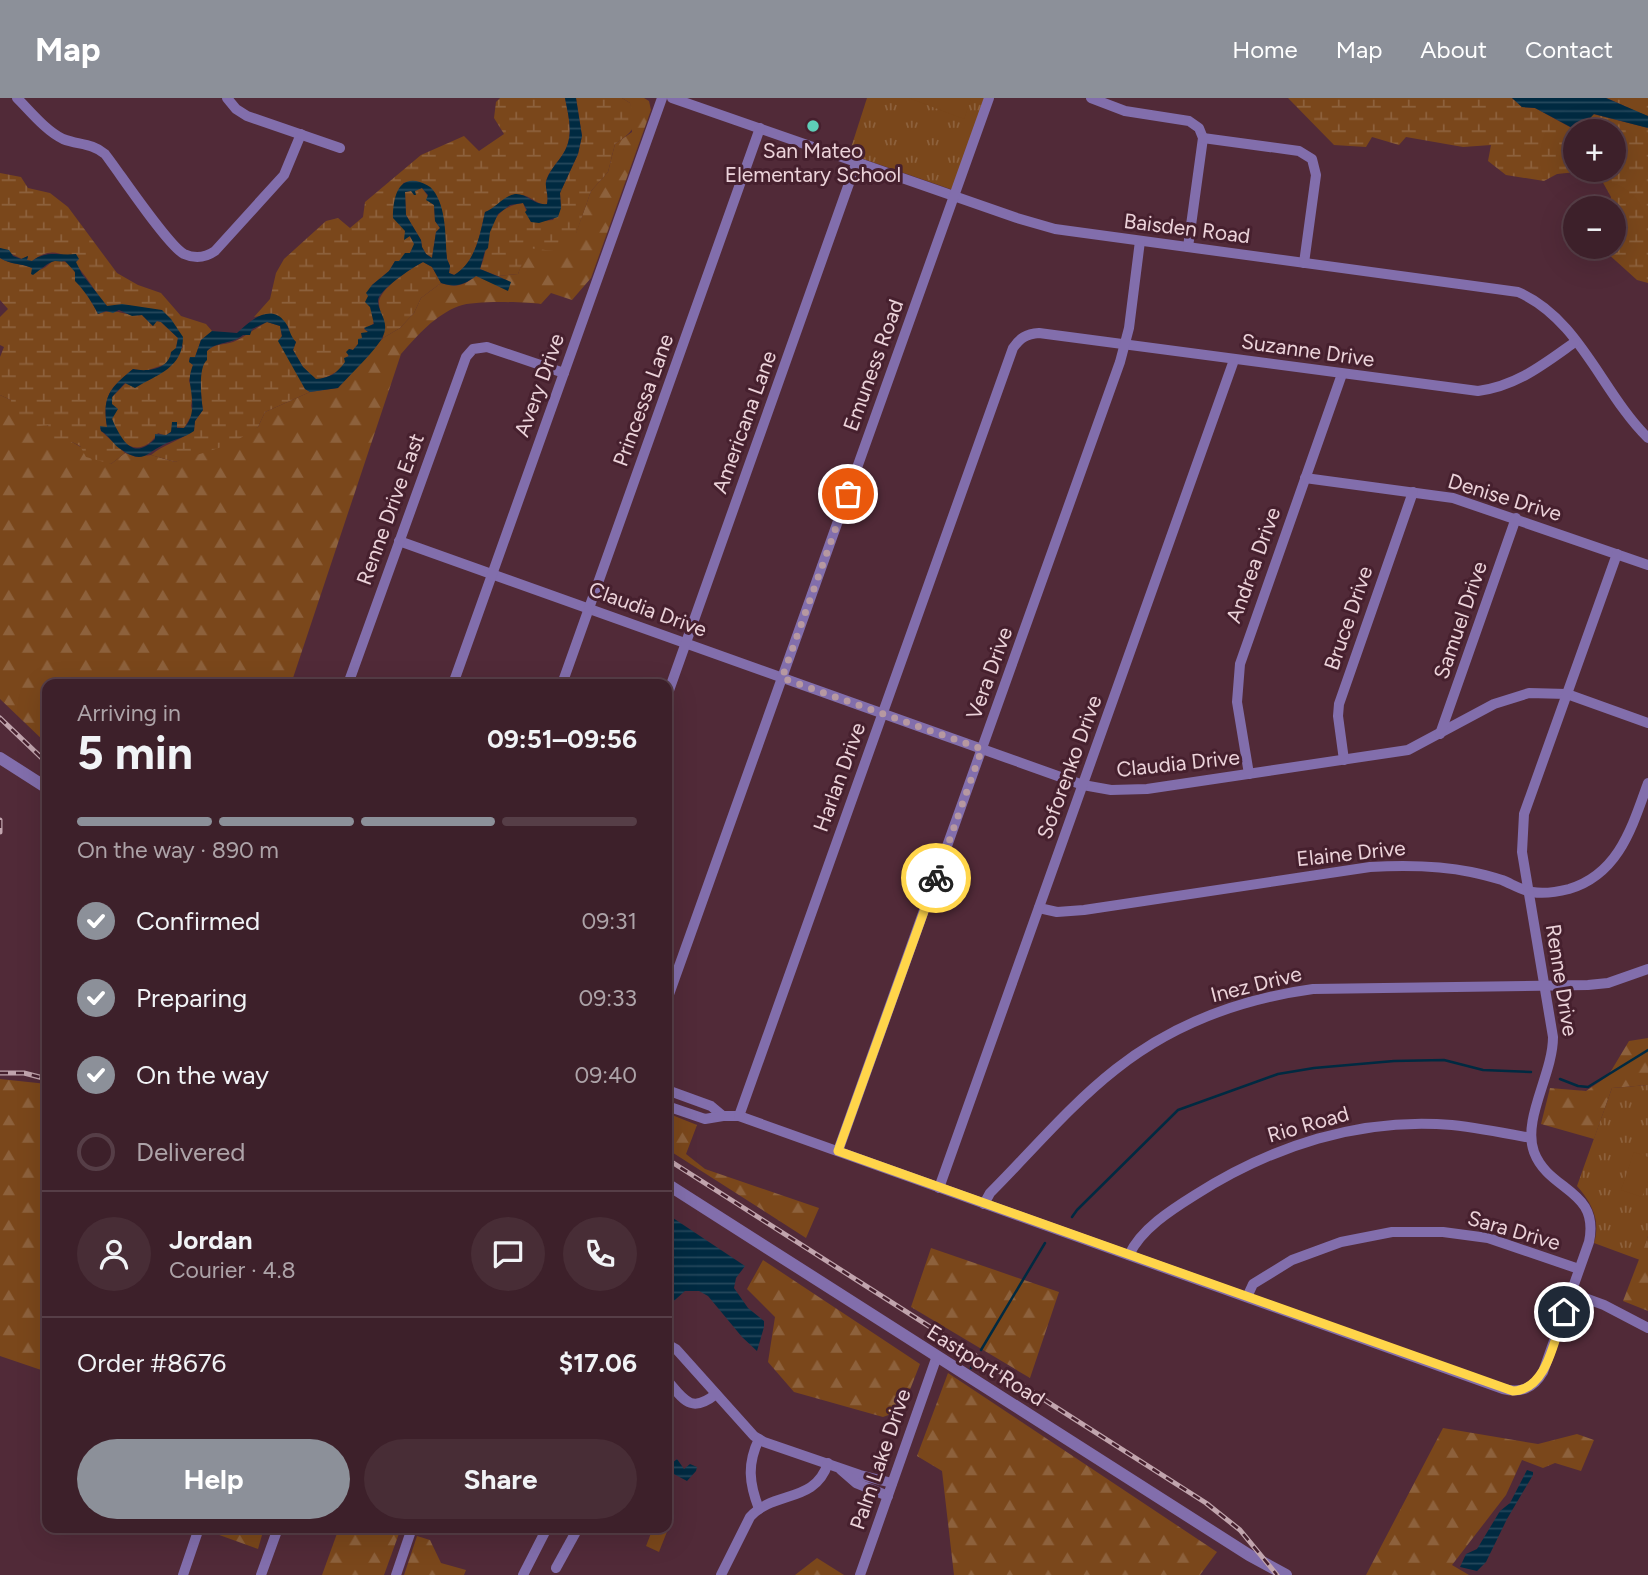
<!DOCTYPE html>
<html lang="en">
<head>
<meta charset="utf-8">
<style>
  :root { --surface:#3d202a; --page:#482d36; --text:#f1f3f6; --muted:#ada3a8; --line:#563e47; --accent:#8c9099 }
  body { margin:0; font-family:Figtree,sans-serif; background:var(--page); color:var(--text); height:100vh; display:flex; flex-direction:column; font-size:26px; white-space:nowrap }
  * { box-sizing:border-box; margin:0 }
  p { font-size:23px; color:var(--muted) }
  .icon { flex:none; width:38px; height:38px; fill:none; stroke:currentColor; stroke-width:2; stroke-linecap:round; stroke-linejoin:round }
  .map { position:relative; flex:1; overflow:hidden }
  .sheet { position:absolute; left:42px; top:581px; width:630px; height:854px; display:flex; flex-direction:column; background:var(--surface); border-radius:14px; box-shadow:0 7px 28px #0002,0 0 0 2px var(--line) }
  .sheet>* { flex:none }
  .controls { position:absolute; left:1563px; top:21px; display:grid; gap:14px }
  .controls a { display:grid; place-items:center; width:63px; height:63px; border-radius:50%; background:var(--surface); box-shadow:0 7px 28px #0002,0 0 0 2px var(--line); font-size:35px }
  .pin { position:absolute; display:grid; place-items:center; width:60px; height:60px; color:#fff; margin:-30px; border:4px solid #fff; border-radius:50%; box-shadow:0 2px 7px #0007 }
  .courier { position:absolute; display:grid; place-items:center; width:70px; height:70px; margin:-35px; border:5px solid #ffd54a; border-radius:50%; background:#fff; color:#222; box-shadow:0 2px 9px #0007 }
  .overview em { font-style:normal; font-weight:700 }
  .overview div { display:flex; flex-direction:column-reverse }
  .overview { display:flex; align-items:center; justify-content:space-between; height:119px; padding:0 35px }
  h1 { font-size:46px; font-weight:700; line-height:52px }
  .bar { display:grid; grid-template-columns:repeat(4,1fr); gap:10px 7px; align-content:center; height:84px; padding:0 35px }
  .bar i { height:9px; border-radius:5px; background:var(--line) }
  .bar .on { background:var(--accent) }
  .bar p { grid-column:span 4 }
  .line { display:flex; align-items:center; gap:18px; padding:0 35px; border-top:2px solid var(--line) }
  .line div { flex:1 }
  .round { display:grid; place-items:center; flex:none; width:74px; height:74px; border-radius:37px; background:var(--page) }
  ol { padding:0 35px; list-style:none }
  li { display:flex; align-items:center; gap:21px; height:77px }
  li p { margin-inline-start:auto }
  li .icon { padding:7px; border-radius:50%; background:var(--accent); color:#fff; stroke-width:4 }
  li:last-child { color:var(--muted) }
  li i { width:38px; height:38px; border:4px solid var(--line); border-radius:50% }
  .primary-button { display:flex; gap:14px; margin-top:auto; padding:14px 35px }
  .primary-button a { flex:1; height:80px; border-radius:42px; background:var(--accent); color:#fff; font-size:28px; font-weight:700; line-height:80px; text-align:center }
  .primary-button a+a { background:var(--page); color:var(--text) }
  header { display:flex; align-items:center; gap:42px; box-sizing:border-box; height:98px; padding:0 35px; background:var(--accent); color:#fff }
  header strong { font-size:33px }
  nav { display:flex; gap:38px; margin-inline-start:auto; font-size:24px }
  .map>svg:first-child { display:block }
  .forest { fill:url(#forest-firs) }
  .wetland { fill:url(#wetland-marsh) }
  .park { fill:url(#park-tufts) }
  .garden { fill:#7a471b }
  .water { fill:url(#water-rules); fill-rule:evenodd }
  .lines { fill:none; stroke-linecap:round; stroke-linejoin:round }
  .stream { stroke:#002a41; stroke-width:2.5 }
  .minor { stroke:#826eac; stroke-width:10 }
  .tertiary { stroke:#826eac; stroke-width:12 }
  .rail-casing { stroke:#c1a4ad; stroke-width:5 }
  .rail { stroke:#46202e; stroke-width:2.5; stroke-dasharray:8; stroke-linecap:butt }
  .done { stroke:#b698a1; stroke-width:7; stroke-dasharray:0 12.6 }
  .route { stroke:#ffd54a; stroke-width:9 }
  .poi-dot { fill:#5eceb8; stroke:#46202e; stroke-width:2.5 }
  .labels { text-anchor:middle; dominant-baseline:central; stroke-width:6; stroke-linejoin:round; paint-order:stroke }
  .poi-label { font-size:21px; fill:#ecd3da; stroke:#46202e }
  .street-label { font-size:21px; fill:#ecd3da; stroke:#46202e }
</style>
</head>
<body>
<header>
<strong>Map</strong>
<nav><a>Home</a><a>Map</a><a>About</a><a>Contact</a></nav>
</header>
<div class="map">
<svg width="1648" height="1477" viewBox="0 0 1648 1477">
  <defs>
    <pattern id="forest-firs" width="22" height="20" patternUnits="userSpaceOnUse" patternTransform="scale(1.75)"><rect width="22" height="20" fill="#7a471b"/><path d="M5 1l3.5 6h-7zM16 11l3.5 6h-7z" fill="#8d613c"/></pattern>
    <pattern id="wetland-marsh" width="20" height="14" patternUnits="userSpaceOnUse" patternTransform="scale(1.75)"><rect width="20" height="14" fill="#7a471b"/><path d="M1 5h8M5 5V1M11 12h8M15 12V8" fill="none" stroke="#8d613c"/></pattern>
    <pattern id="park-tufts" width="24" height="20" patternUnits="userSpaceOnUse" patternTransform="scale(1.75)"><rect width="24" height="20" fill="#7a471b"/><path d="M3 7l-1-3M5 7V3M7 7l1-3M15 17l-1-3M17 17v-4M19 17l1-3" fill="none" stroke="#8d613c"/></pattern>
    <pattern id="water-rules" width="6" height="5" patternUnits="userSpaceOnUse" patternTransform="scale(1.75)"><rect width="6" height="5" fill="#002a41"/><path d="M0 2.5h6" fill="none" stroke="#25485c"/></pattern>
  </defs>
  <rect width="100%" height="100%" fill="#512a38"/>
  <g class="forest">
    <path d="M622,0H644L649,3L651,12L591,180L572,202L551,195L541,206C524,204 475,202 459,208C435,217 418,237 401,256L291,586H47V646L0,601V297L11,302L72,344L111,366L125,355L136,359L151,357L175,364L258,329L265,314L310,294L338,290L383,240L400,230L414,215L421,200L441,185C456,190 463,188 476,178L510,184L498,178L518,176L527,150L576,135L591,93L608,74L615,46L632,34L630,5Z"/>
    <path d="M1648,940V987L1612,990L1594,1041L1541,1026L1550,990L1586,993L1608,978L1629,943Z"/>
    <path d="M0,981L47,986V1274L0,1258Z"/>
    <path d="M667,1015L697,1027L686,1056L705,1071L819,1110L806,1140L667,1051Z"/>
    <path d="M1648,1138V1213L1623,1203Z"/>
    <path d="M931,1150L1059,1194L1030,1280L911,1209Z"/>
    <path d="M763,1162L920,1266L902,1312L883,1319L794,1294L768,1264L775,1219L747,1191Z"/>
    <path d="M948,1275L1217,1454L1200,1477H954L942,1373L917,1358Z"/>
    <path d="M1443,1330L1538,1346L1577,1336L1594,1342L1581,1373L1555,1365L1543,1370L1522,1362L1506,1397L1452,1467L1469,1477H1366Z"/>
    <path d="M212,1430H264L258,1451L211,1434Z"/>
    <path d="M339,1430H401L384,1477H322Z"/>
    <path d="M417,1438L430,1442L441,1465L466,1472L464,1477H404Z"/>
    <path d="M817,1460L844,1477H795Z"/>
  </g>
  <g class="wetland">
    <path d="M500,0H565C569,21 575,40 561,59C556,66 548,75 546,83C545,91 549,97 547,106C537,108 531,97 521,97C505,96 499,109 485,114C480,137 476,163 455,177L449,175L450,168L447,161C444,134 446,75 403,85L406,133L415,146L410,155L399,163H395L389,173L372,187L368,198L374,222L373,226L364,231L368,234L353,252L349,251C349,269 332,279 316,282L303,269L293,252L296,244L290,238L288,228L270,216L254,219L270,201L276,175L284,161L326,123L338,120L350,130L363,119L365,104L421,57L464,38L479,53L504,36L494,20L496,4Z"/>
    <path d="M576,0H622L630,5C637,30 636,31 615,46L608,74L591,93L576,136L560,142L554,153L528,150L518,176L498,178L480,171C492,142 484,111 523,105L531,124L553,122L561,110L560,95L578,56L582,38Z"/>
    <path d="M1288,0H1512L1522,9L1535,10L1577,33H1575V72H1614V33H1579L1593,16L1648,30V185L1637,182L1606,154V149H1614V110H1608L1611,99L1601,81L1586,73L1557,76L1544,83L1506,77L1488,63L1491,47L1463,49L1406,39L1399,47L1372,39L1366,49L1334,47Z"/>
    <path d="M1606,0H1648V18C1633,13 1620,5 1606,0Z"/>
    <path d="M0,75L21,79L28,90L50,95L68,109L117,175L138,187L161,195L181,218L206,226L212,233L201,242L195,259H190L189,263L193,267L189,283L193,295L191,308L193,315L184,330L176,329L166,338L158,335C141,361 119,349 112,322C111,315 112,306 112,299L126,285L162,274L183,249L171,221L107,208C87,186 68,134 32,163L27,162L28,158L22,161L0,150Z"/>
    <path d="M422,90L434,107L435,123L440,130L436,134L432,160L426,156L422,149L421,142L406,117L405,94Z"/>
    <path d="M0,160C11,167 21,165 32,170L33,173C36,172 41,172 44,170C48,168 50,164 54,163C67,161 77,170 76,183C85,193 92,204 98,216C118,209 125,219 142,217L153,228L156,223L161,224L178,240L176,250L166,266L145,273L133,271C110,290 102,298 107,329L100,330L101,333L125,355L111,366L86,359L80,348L72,344L63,350L54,345L48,327L33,329L13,322L11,302L0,297V259L4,249L0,247V219L8,211L0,202Z"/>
    <path d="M423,164L432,169L441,185L421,200L414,215L400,230L383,240C386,221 381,222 379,206C377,192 411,170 423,164Z"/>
    <path d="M267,224L280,228L282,239L305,291L310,294L265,314L258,329L231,346L175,364L151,357C164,346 180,343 194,332L195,323L203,312C201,300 198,269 206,262L207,253C214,246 223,247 233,244C242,241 257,229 267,224Z"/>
  </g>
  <g class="park">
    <path d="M867,0H985L953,92L849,56Z"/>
    <path d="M1648,987V1138L1640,1162L1594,1145C1601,1123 1592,1105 1577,1088L1612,990Z"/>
  </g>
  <g class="garden">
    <path d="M909,0H971L964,21Z"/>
    <path d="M1634,1054L1648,1059V1083L1642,1099L1621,1092Z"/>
    <path d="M667,1425L670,1426L659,1454L646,1448L653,1430H667Z"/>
  </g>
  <g class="water">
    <path d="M565,0H576L582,38L578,56L560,95L561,110L558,119L539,125L531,124L525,114L527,112L523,105L510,107L498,116L490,134L488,150L485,153L480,171L511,184L508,193L476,178C463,187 456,190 441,185L432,169L423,164C413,169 378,192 378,203C378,215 391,224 382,240C376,252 349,278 338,290L310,294L305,291L278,243L282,238L280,228L267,224L252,231L250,237H243C233,246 217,243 207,253V262C198,269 201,300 203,312L195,323L194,333C182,341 174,341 163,347C145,356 143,366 122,352C113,347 110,338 101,333L100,328L107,329C102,298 110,290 133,271C146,274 169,272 171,254L176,250L178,240L161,224L157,223L153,228L142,217L132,218L119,212L113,215L106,213L98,216C92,204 85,193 75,183V174L65,163C61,164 58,163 55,163C48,164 39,173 33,177L31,176L32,170C21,165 11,167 0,160V150L9,152L13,158L21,161L28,158L27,162L32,163C47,152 59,158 76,156L79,161L76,164L82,176L107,208L122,206L162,212L171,221L183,239C183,270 158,276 135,290L125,285L112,299V306L118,311L112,321C122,343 133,363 155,341V336L166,337L171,334L172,324H177V330H184C196,317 192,301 190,285C189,279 191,272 193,267L189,264L190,259H195L201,242L212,233L237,235C249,224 270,204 285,224C290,231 290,238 296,244L293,252L303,269L316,281C330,280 336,276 345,264L344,260L349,258L346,254L349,251L353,252L358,246V241L362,240L361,235L368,234L364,230L374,226L370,209L365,204L368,198L366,195L372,187L389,173L395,163H399L405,155H410L414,146L410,138L404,142L405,133L393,120C393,104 396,77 420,84C425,86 430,88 433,92C447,110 445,140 447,161L450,168L449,175L454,177C476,164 480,136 485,114C496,110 503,98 515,96C527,95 535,108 547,106C549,97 545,91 546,84C548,75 556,66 561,59C575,40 569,21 565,0ZM422,90L428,97L426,102L434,107L435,123L440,130L436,134L432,160L426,156L422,149L421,142L406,117L405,94L411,93L414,97H416L415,93Z"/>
    <path d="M1512,0H1606L1648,18V30L1594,16L1578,33L1535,10L1522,9Z"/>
    <path d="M667,1116L745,1168L736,1180L734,1190L748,1210L764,1223V1229L757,1253L742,1239L708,1198L699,1193H685L667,1209Z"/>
    <path d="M677,1361L684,1371L690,1366L697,1369L696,1373L687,1383L670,1374L671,1366Z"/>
    <path d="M1527,1372L1533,1374V1377L1507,1421L1486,1464L1477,1473L1460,1469L1466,1456L1477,1451L1500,1413L1510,1405Z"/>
  </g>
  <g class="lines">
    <g class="stream">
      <path d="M1560,981L1578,988L1588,989L1648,952"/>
      <path d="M1072,1119L1077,1112L1178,1012L1278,976L1314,970L1394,963L1444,962L1483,972L1531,974"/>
      <path d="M981,1252L1045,1145"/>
      <path d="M971,1270L973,1265"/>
    </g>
    <g class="minor">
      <path d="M17,0C30,13 46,33 63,41C78,47 92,45 105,56C119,74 168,148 184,156C195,161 205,160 215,153L284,77L301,36"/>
      <path d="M227,0L236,11L247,18L340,50"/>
      <path d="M672,0L1017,120L1055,131L1518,194C1580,221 1602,295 1648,340"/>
      <path d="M1091,0L1125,13L1189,23L1199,30L1203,40L1188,149"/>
      <path d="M1203,40L1299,53L1312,61L1316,77L1304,165"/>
      <path d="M1305,380L1453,400L1648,467"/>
      <path d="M399,443L1083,687L1111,692L1147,691L1408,652L1494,606L1529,595L1567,596L1648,625"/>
      <path d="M348,586L466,259L473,251L487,249L564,275"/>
      <path d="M453,586L662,0"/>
      <path d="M562,586L760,30"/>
      <path d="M667,598L857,63"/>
      <path d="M1440,636L1516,420"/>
      <path d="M1344,662L1338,618L1339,606L1413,394"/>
      <path d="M1249,676L1237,604L1240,566L1342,276"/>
      <path d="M1039,810L1057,814L1084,812L1370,769C1405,767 1437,767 1471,774C1481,776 1492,779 1502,782C1512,786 1521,792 1532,794C1544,796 1557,794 1569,791C1619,776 1632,729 1648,685"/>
      <path d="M667,902L989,0"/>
      <path d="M667,992L711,1008L723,1018"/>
      <path d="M667,1008L705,1021L723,1018H739L1503,1291C1521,1295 1533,1291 1543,1274L1589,1144C1600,1091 1549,1094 1534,1054C1522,1021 1553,976 1553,939L1522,754L1524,716L1617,456"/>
      <path d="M739,1018L1013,250C1020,240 1026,236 1039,235L1478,293C1517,288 1544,266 1575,244"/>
      <path d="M838,1053L1120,264L1129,230L1140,143"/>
      <path d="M939,1090L1234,262"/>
      <path d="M984,1106L990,1095C1031,1054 1070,1007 1116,971C1174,925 1240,901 1313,891L1588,887L1608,885L1648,871"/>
      <path d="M1129,1157C1141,1131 1171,1112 1195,1097C1272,1048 1360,1019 1452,1027C1479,1030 1505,1035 1531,1040"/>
      <path d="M1571,1195L1604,1207L1648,1230"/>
      <path d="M1247,1199L1253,1186L1292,1162L1341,1144L1392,1134H1443L1488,1140L1579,1171"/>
      <path d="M667,1246L676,1251L754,1338L764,1344L860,1377L892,1385"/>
      <path d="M667,1282C684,1302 691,1316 716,1296"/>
      <path d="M759,1341C747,1366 749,1385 759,1411"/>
      <path d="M841,1372L856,1385L888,1398"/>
      <path d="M556,1470L578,1430"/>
      <path d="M183,1477L199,1430"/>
      <path d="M261,1477L278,1430"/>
      <path d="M396,1477L412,1430"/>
      <path d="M523,1477L547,1430"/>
      <path d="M721,1477L750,1419C774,1392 815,1406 828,1365"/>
      <path d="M860,1477L937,1258"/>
    </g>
    <g class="tertiary">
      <path d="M0,660L47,690"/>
      <path d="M667,1086L1249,1457L1286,1477"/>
    </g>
    <g class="rail-casing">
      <g id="rail">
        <path d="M0,620L47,665"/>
        <path d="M0,722V734"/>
        <path d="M0,975H24L47,981"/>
        <path d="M667,1061L1206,1405L1240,1432L1277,1477"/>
      </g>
    </g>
    <use href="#rail" class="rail"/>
  </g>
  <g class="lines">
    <path class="done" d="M848,396L782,580L982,651L936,780"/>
    <path class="route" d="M936,780L838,1053L1513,1293C1547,1292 1554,1242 1564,1214"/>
  </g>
  <circle class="poi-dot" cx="813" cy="28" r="7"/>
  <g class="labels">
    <g class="poi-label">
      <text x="813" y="52">San Mateo<tspan x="813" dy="24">Elementary School</tspan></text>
    </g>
    <g class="street-label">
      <text transform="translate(1187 130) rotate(7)">Baisden Road</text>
      <text transform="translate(1308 252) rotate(8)">Suzanne Drive</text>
      <text transform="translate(873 267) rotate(-70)">Emuness Road</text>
      <text transform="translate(539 287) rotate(-70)">Avery Drive</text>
      <text transform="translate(643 302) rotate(-70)">Princessa Lane</text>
      <text transform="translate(744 324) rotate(-70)">Americana Lane</text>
      <text transform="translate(1505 399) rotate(17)">Denise Drive</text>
      <text transform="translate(390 411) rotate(-70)">Renne Drive East</text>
      <text transform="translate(1253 467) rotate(-70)">Andrea Drive</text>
      <text transform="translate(648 511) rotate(20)">Claudia Drive</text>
      <text transform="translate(1348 520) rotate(-71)">Bruce Drive</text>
      <text transform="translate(1460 522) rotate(-71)">Samuel Drive</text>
      <text transform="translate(989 575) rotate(-70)">Vera Drive</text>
      <text transform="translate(1178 665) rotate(-6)">Claudia Drive</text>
      <text transform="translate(1069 669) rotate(-70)">Soforenko Drive</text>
      <text transform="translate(839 679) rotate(-70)">Harlan Drive</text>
      <text transform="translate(1351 755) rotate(-6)">Elaine Drive</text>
      <text transform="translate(1562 882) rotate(81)">Renne Drive</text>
      <text transform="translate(1256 886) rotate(-14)">Inez Drive</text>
      <text transform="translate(1308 1026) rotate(-16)">Rio Road</text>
      <text transform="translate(1514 1132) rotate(16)">Sara Drive</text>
      <text transform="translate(986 1267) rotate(32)">Eastport Road</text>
      <text transform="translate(880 1361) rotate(-71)">Palm Lake Drive</text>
    </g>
  </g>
</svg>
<div class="controls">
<a>+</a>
<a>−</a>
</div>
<div class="pin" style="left:848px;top:396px;background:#ea580c"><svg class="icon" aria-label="bag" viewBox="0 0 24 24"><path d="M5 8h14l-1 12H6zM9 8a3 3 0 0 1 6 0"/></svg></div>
<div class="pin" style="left:1564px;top:1214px;background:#1f2937"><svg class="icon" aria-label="home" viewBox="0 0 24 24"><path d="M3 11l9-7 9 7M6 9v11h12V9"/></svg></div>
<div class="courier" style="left:936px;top:780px"><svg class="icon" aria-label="bike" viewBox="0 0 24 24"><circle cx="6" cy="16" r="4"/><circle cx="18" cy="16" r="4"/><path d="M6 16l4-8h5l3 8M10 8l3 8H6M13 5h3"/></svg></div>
<section class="sheet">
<div class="overview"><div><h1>5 min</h1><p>Arriving in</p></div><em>09:51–09:56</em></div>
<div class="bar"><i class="on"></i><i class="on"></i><i class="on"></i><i></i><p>On the way · 890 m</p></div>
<ol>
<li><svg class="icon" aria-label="check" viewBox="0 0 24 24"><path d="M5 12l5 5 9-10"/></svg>Confirmed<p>09:31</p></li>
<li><svg class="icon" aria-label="check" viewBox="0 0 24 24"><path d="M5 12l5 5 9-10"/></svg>Preparing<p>09:33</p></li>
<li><svg class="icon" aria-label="check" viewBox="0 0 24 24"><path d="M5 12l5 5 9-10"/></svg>On the way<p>09:40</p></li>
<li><i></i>Delivered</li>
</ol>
<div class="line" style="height:126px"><a class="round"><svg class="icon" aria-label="person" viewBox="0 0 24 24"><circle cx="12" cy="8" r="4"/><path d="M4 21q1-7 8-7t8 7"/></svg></a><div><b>Jordan</b><p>Courier · 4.8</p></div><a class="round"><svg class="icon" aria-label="chat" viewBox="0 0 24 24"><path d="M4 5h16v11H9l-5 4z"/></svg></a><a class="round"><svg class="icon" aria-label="phone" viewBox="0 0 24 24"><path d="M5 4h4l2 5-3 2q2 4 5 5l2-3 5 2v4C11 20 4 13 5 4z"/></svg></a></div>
<div class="line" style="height:91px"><div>Order #8676</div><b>$17.06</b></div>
<div class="primary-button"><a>Help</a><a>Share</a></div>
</section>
</div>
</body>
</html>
